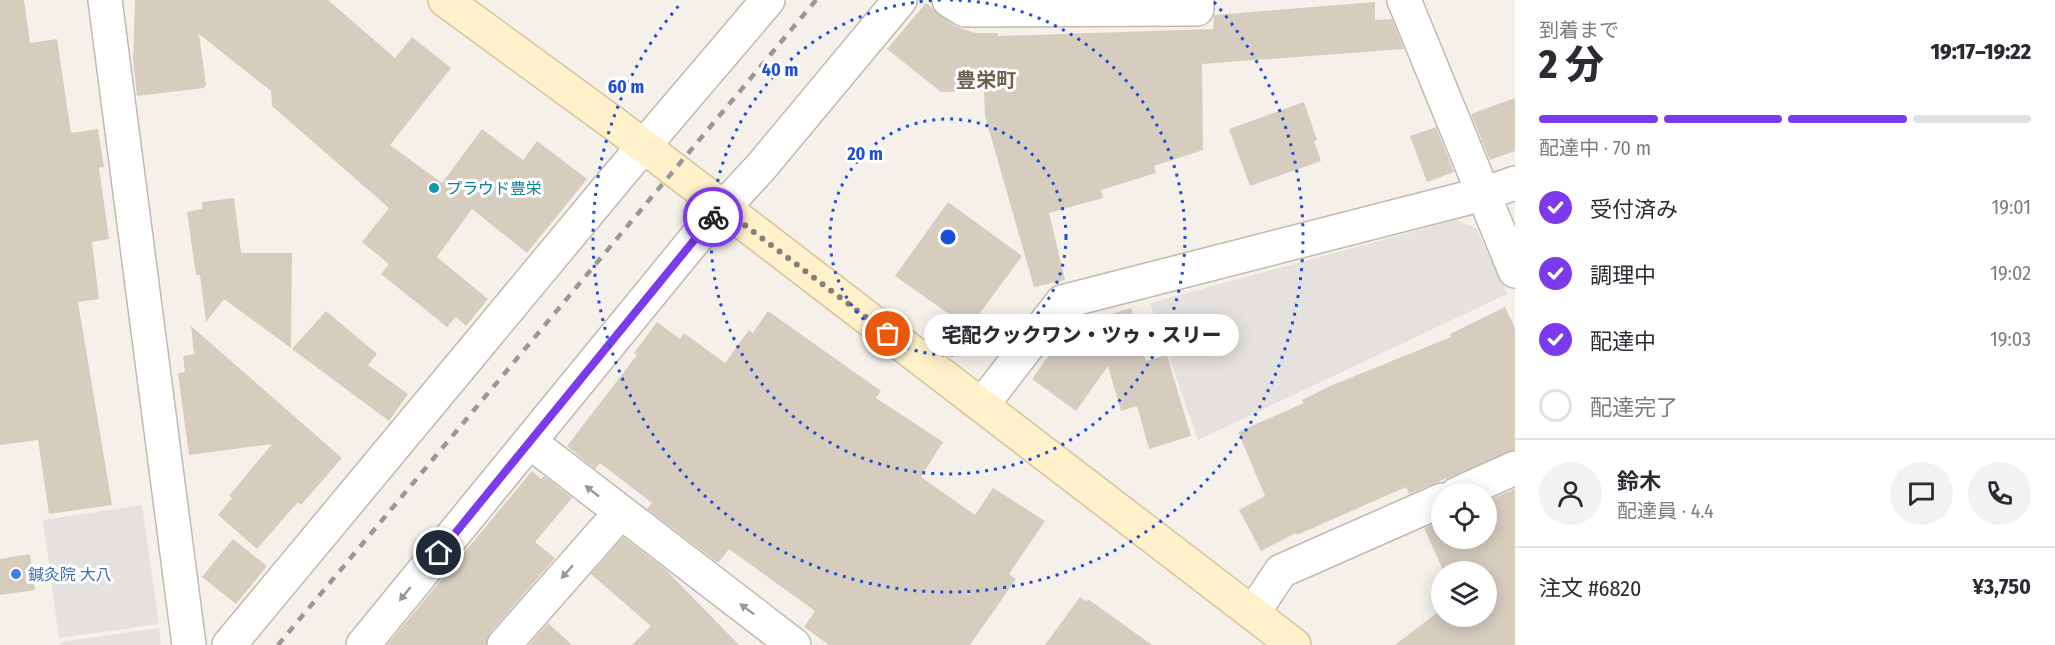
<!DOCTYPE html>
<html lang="ja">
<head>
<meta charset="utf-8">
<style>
  :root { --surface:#fff; --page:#f2f2f3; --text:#2b2b33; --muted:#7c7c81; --line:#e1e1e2; --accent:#7c3aed }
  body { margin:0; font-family:"Fira Sans Condensed","Noto Sans JP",sans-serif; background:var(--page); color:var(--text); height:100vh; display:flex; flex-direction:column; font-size:22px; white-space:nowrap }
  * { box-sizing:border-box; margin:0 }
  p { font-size:20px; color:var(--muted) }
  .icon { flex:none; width:33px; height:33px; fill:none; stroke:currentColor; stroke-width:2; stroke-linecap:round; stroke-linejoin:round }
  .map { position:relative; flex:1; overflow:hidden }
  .panel { display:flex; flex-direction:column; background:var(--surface); width:540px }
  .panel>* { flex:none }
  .controls { position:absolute; left:1431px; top:483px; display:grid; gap:12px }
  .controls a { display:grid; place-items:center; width:66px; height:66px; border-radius:50%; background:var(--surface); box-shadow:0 3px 15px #0003; font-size:30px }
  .pin { position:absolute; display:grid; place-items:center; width:51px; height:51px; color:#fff; margin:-26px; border:3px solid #fff; border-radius:50%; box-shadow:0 2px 6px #0007 }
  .courier { position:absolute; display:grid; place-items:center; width:60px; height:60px; margin:-30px; border:4px solid #7c3aed; border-radius:50%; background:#fff; color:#222; box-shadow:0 2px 8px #0007 }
  .bubble { position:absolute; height:42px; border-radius:21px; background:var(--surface); box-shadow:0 3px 15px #0003; font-size:20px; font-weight:800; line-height:42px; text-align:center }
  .headline em { font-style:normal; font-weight:800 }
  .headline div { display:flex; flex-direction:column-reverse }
  .headline { display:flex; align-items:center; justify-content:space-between; height:102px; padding:0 24px }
  h1 { font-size:39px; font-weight:800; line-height:45px }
  .bar { display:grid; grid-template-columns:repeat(4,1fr); gap:9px 6px; align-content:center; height:72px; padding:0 24px }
  .bar i { height:8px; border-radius:4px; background:var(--line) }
  .bar .selected { background:var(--accent) }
  .bar p { grid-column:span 4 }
  .line { display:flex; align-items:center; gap:15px; padding:0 24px; border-top:2px solid var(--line) }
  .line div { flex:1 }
  .round { display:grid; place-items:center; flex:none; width:63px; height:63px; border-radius:32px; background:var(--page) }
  ol { padding:0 24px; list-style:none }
  li { display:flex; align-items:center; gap:18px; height:66px }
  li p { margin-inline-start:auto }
  li .icon { padding:6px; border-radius:50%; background:var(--accent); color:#fff; stroke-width:4 }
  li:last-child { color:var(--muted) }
  li i { width:33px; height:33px; border:3px solid var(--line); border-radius:50% }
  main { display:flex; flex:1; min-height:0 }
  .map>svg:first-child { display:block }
  .parking { fill:#e4e1de }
  .building { fill:#d7cdbf }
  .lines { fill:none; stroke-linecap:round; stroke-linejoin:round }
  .street-casing { stroke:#c1b9ac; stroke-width:36 }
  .secondary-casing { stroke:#d5c49a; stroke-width:36 }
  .street { stroke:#fff; stroke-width:33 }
  .secondary { stroke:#fff1ca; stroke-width:33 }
  .rail { stroke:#989898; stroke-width:4.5; stroke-dasharray:8 8; stroke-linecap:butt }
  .oneway { fill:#9b9792 }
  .done { stroke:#857f76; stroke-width:6; stroke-dasharray:0 10.8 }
  .route { stroke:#7c3aed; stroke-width:8 }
  .ring { fill:none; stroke:#1d4ed8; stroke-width:3; stroke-dasharray:3 6 }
  .culture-dot { fill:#0f9aa8; stroke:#fff; stroke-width:2 }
  .shop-dot { fill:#3f7fe0; stroke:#fff; stroke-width:2 }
  .labels { text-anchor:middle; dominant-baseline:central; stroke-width:6; stroke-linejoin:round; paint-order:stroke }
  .culture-label { font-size:16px; fill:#0d838f; stroke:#fff; text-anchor:start }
  .shop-label { font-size:16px; fill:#366cbe; stroke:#fff; text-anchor:start }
  .quarter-label { font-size:20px; font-weight:bold; fill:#6c604f; stroke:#fff }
  .centre { fill:#1d4ed8; stroke:#fff; stroke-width:3 }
  .ring-label { font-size:18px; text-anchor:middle; font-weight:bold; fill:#1d4ed8; stroke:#fff; stroke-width:6; stroke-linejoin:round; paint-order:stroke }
</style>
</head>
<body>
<main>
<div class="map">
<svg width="1515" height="645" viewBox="0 0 1515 645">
  <rect width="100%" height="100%" fill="#f5f1ea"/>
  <g class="parking">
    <path d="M1456,220L1476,228L1507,294L1198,440L1150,303Z"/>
    <path d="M142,505L159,624L59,638L43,520Z"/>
    <path d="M159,628L161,645H61L60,642Z"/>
  </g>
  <g class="building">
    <path d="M0,0H24L30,43L57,39L71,133L98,129L104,167L99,168L109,239L92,242L99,299L78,302L112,505L49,514L38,440L0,445Z"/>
    <path d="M135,0H328L395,58L412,37L451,68L390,145L442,183L482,129L523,160L537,141L587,179L527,253L472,209L437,257L488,299L466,326L456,317L447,327L381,274L389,264L362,242L389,208L272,106L271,91L199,34L206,85L204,88L137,96L133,59Z"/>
    <path d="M1375,2V20L1392,19L1404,49L1202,64L1203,150L1154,166L1156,173L1101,190L1103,198L1049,213L1065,280L1034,287L985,116L984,91L941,92L887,49L926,3L955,26L975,33H998V36L1213,29L1214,15Z"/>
    <path d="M1515,98V151L1490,160L1471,114Z"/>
    <path d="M1304,102L1317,140L1314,141L1321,161L1250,186L1229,129Z"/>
    <path d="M1436,127L1454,172L1427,182L1410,136Z"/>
    <path d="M234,198L241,253H292L291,348L224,299L206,322L200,275H196L187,212L202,209V202Z"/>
    <path d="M948,202L1022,256L969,328L895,276Z"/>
    <path d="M1505,307L1515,328V450L1409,494L1406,487L1297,535L1296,533L1261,551L1239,510L1265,496L1238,432L1304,403L1302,400L1330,386L1451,337L1450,334Z"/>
    <path d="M1131,308L1146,361L1167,355L1191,436L1149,449L1137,406L1121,411L1108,366L1076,411L1032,379L1069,327Z"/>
    <path d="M326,311L377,354L368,365L408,394L389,421L292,349Z"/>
    <path d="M768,311L881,391L876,398L943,442L921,477L975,515L993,488L1045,521L1009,574L1016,579L970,645H829L804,627L815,611L729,549L718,563L647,509L652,503L600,463L595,469L567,446L637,355L634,353L657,322L680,339L684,333L725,363L749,330L753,333Z"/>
    <path d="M191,326L342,458L301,505L298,502L257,549L218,515L232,498L229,496L272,444L189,455L178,373L185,372L183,356L194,354Z"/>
    <path d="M532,471L541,479L544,476L572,498L535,542L555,558L490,633L486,645H387Z"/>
    <path d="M1515,489V645H1395L1442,609V616H1486V572H1444L1424,528L1442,521V538H1486V501Z"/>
    <path d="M623,537L666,570L739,645H632L651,626L591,574Z"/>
    <path d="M233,539L267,566L236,604L202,577Z"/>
    <path d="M30,554L35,590L0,595V559Z"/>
    <path d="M1080,597L1087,602L1088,599L1152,645H1045Z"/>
    <path d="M548,623L572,645H529Z"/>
  </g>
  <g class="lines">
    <g class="street-casing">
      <g id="street">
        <path d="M105,0L189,645"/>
        <path d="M949,0L965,10L1197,9V0"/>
        <path d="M1404,0L1515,271"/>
        <path d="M982,405L1062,302L1483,194L1515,183"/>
        <path d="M530,442L794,645"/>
        <path d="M1457,494L1515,468"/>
        <path d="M1253,613L1281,571L1442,500"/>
        <path d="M229,645L620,174L768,0"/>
        <path d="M363,645L700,233L761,167L900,0"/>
        <path d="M504,645L620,513"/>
      </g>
    </g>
    <g class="secondary-casing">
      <path id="secondary" d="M445,0L616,125L1294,645"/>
    </g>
    <use href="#street" class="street"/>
    <use href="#secondary" class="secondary"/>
    <path class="rail" d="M278,645L816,0"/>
  </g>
  <defs><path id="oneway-solid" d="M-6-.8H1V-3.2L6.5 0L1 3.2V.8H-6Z" transform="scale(1.5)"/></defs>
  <g class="oneway">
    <use href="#oneway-solid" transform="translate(592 491) rotate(-142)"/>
    <use href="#oneway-solid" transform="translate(567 572) rotate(131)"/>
    <use href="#oneway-solid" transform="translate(405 594) rotate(129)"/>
    <use href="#oneway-solid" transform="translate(747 609) rotate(-143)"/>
  </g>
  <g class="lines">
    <path class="done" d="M713,217L721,207L888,334"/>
    <path class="route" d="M439,553L713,217"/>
  </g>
  <g class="ring">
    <circle cx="948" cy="237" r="118"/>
    <path d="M950 0A237 237 0 1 1 946 0"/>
    <path d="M1214 2A355 355 0 1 1 682 2"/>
  </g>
  <circle class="culture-dot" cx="434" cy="188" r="6"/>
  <circle class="shop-dot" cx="16" cy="574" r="6"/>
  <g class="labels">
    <g class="culture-label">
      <text x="446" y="188">プラウド豊栄</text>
    </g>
    <g class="shop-label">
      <text x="28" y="574">鍼灸院 大八</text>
    </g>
    <g class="quarter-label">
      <text x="986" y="80">豊栄町</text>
    </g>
  </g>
  <circle cx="948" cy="237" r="9" class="centre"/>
  <g class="ring-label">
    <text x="780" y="76">40 m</text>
    <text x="626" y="93">60 m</text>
    <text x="865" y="160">20 m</text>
  </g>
</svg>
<div class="controls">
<a><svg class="icon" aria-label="locate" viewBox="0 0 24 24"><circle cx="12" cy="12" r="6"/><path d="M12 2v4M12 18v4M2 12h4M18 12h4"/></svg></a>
<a><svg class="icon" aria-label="layers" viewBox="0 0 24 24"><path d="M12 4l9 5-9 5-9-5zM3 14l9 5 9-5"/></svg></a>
</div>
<div class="pin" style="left:888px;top:334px;background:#ea580c"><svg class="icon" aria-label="bag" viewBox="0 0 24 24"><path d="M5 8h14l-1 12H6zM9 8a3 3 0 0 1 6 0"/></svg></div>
<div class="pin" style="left:439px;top:553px;background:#1f2937"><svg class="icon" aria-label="home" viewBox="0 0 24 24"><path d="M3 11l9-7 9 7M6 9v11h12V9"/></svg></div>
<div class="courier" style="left:713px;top:217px"><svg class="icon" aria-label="bike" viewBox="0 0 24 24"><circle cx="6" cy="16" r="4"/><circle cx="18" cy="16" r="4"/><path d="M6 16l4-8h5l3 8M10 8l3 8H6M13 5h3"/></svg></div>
<div class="bubble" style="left:924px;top:314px;width:315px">宅配クックワン・ツゥ・スリー</div>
</div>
<section class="panel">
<div class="headline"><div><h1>2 分</h1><p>到着まで</p></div><em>19:17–19:22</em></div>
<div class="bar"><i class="selected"></i><i class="selected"></i><i class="selected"></i><i></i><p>配達中 · 70 m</p></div>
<ol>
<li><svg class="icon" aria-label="check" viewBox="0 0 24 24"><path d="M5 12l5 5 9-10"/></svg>受付済み<p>19:01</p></li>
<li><svg class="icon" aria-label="check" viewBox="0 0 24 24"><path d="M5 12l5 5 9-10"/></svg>調理中<p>19:02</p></li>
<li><svg class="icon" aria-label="check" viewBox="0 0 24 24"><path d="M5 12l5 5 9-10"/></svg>配達中<p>19:03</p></li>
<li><i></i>配達完了</li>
</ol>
<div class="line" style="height:108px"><a class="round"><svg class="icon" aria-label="person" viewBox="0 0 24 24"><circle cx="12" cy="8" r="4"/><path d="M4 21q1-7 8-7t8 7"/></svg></a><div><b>鈴木</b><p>配達員 · 4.4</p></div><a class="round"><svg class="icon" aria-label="chat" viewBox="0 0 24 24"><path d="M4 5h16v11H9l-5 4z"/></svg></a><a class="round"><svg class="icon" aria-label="phone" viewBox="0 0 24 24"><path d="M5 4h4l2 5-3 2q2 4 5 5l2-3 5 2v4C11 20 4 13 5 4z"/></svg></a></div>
<div class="line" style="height:78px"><div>注文 #6820</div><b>¥3,750</b></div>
</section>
</main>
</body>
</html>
